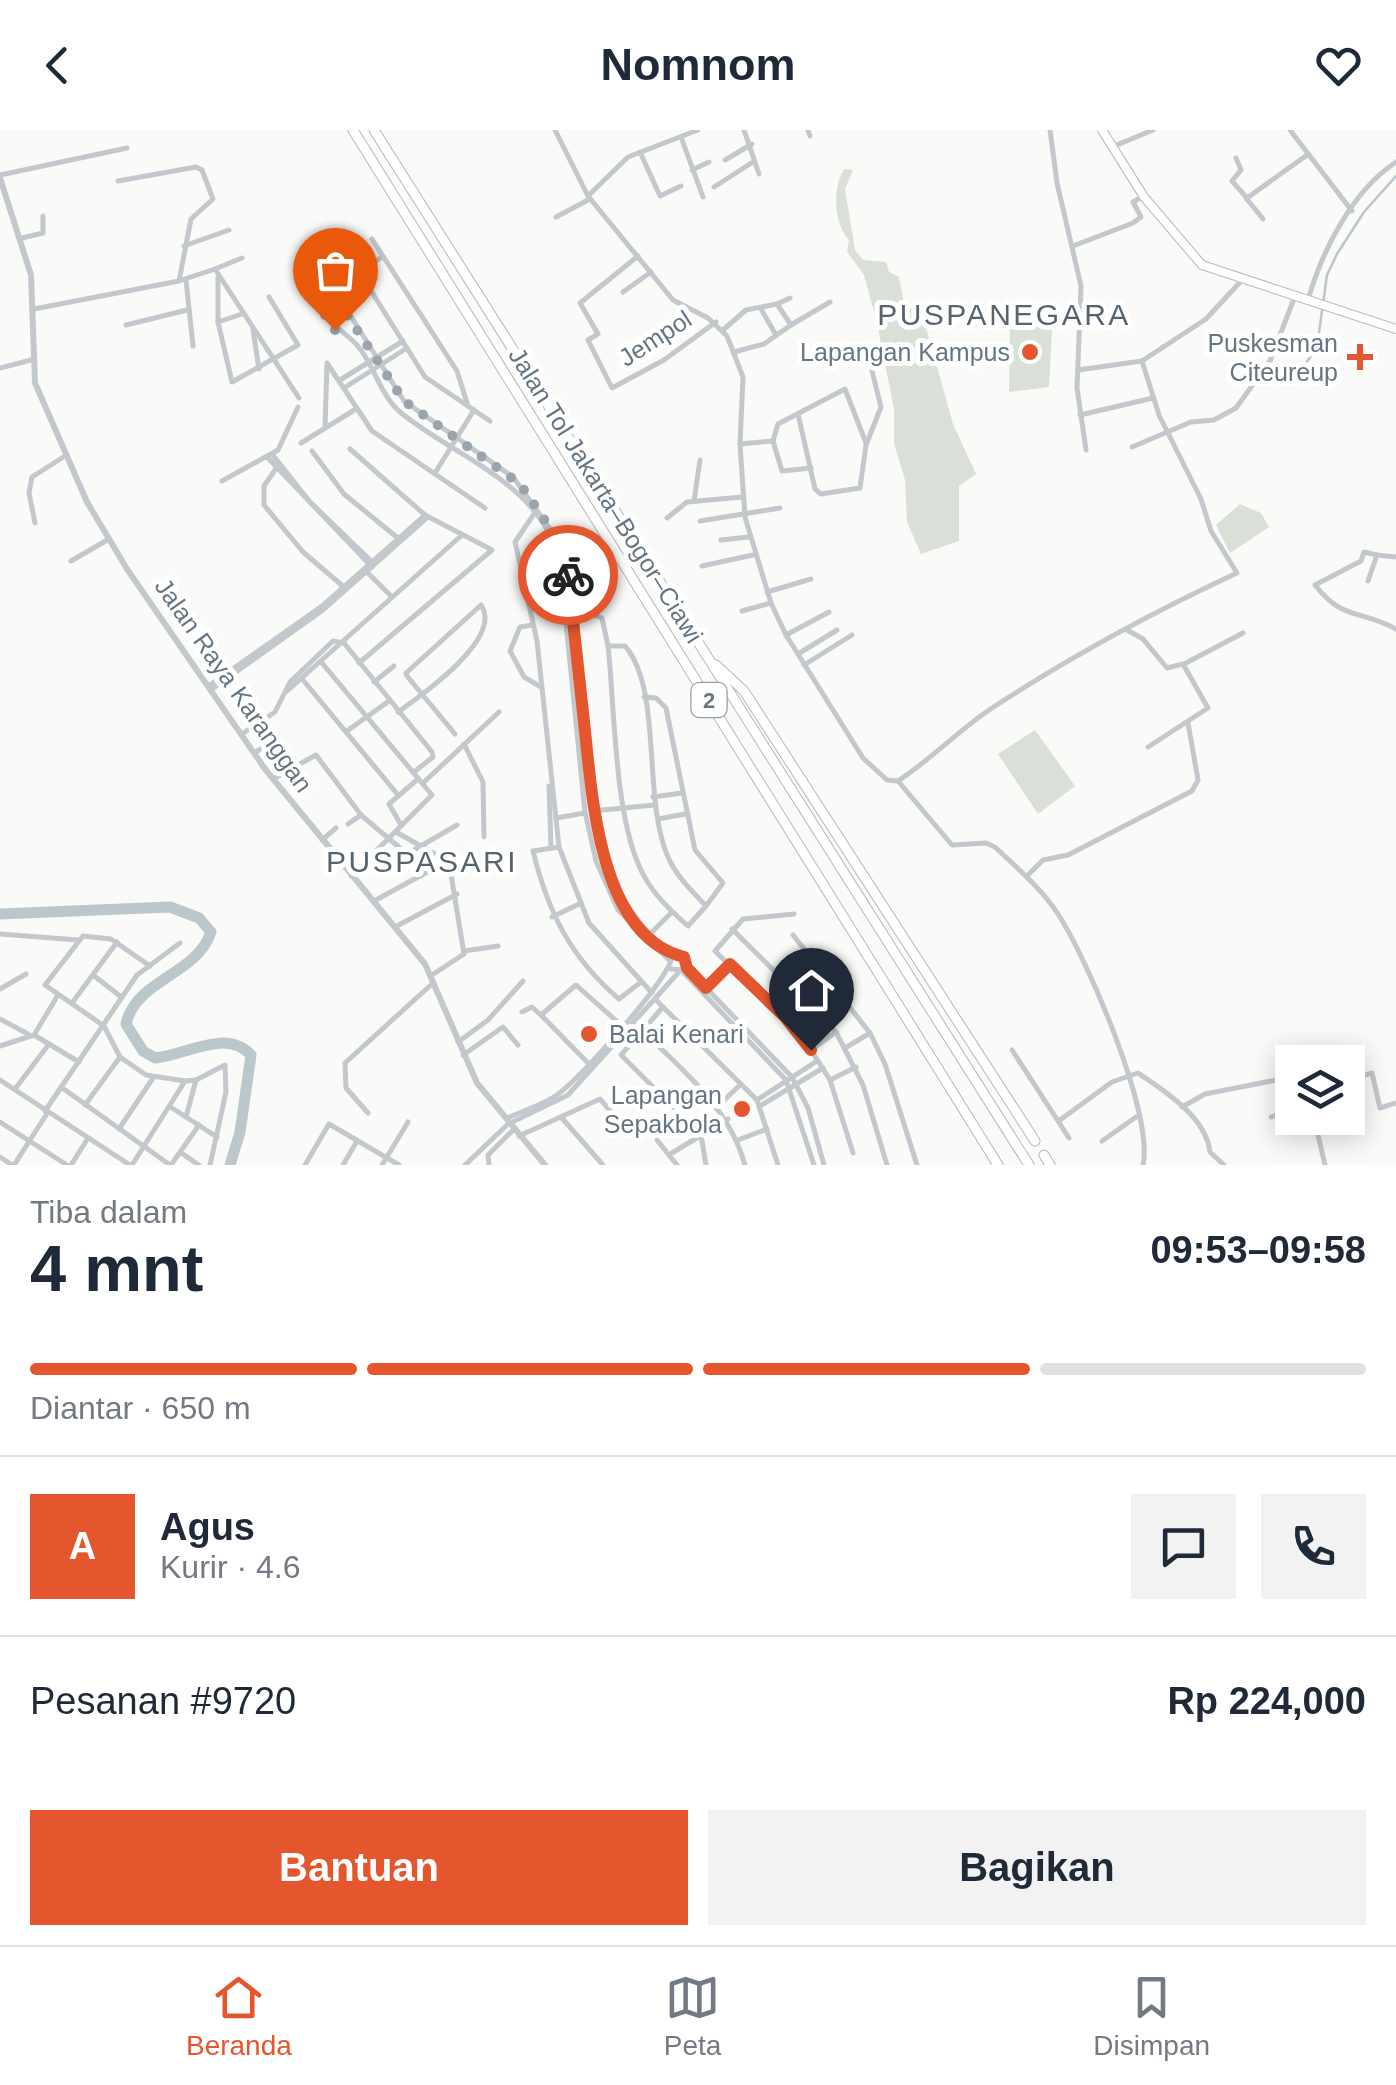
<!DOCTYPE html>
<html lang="id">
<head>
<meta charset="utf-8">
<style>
  :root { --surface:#fff; --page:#f2f2f3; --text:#1f2937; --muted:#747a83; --line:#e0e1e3; --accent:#e4572e }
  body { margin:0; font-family:Helvetica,sans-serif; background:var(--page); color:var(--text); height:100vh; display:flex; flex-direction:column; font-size:38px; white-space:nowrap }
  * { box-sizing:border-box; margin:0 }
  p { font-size:32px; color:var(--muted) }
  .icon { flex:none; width:55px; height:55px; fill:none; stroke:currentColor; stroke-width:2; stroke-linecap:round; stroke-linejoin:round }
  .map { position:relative; height:1035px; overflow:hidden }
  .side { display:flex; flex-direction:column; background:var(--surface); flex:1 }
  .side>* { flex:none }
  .fabs { position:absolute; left:1275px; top:915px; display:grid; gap:20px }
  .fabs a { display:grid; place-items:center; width:90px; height:90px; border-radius:0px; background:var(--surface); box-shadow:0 5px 25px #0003; font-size:50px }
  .pin { position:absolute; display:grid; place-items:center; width:85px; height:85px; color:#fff; margin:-102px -42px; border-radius:50% 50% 50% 0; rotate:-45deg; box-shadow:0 0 10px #0007 }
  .pin .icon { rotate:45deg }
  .courier { position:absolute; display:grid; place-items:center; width:100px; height:100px; margin:-50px; border:8px solid #e4572e; border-radius:50%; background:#fff; color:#222; box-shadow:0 2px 12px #0007 }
  .summary em { font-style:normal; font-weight:800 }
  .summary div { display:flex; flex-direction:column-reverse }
  .summary { display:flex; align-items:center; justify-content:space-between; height:170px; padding:0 30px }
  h1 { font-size:65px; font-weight:800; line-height:75px }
  .bar { display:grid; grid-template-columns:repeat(4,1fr); gap:15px 10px; align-content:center; height:120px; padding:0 30px }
  .bar i { height:12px; border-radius:8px; background:var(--line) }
  .bar .on { background:var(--accent) }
  .bar p { grid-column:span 4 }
  .line { display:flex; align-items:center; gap:25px; padding:0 30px; border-top:2px solid var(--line) }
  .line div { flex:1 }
  .round { display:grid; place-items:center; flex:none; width:105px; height:105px; border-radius:0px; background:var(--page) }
  .action { display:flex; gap:20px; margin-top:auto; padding:20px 30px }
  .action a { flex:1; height:115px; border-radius:0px; background:var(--accent); color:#fff; font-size:40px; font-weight:800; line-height:115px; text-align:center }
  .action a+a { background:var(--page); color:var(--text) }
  header { display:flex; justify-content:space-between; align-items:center; height:130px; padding:0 30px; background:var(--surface); font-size:45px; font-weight:800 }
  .menu { display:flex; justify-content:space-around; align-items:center; height:140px; border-top:2px solid var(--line); background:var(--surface); font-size:28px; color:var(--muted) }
  .menu a { display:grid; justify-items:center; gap:5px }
  .menu .on { color:var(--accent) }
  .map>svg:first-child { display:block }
  .green { fill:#dadfd7 }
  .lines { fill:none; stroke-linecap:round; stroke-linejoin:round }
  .stream { stroke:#bbc7cb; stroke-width:2.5 }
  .river { stroke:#bbc7cb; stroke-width:11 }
  .primary-casing { stroke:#b5babe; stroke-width:10 }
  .motorway-casing { stroke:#b4b9bd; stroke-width:11 }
  .minor { stroke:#c3c8cc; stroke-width:5 }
  .tertiary { stroke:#c3c8cc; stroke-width:6 }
  .primary { stroke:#fff; stroke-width:8 }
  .motorway { stroke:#fff; stroke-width:9 }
  .done { stroke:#99a4ac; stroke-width:10; stroke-dasharray:0 18 }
  .route { stroke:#e4572e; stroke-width:12 }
  .poi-dot { fill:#e4572e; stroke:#fff; stroke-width:4 }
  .labels { text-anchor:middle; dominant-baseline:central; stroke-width:10; stroke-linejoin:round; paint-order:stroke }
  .shield { fill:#fff; stroke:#939fa8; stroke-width:2.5 }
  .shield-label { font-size:22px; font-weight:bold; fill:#657683 }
  .street-label { font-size:25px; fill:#657683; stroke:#fff }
  .poi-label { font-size:25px; fill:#657683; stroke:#fff; text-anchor:end }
  .quarter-label { font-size:30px; letter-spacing:2.5px; fill:#57646e; stroke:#fff }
</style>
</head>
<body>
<header><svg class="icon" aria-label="back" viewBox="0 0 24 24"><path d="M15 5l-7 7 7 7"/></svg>Nomnom<svg class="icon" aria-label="heart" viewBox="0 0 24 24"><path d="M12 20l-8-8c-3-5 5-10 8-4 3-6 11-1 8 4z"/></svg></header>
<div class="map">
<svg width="1396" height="1035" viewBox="0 0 1396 1035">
  <rect width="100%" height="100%" fill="#fafaf8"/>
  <g class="green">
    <path d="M844,39L853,40L845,59L855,120L863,130L886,132L889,142L899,147L905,177L921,180L953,294L976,344L959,356V411L921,424L907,392L905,350L894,313V279L877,193L864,145L847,122L849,110C834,94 832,58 844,39Z"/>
    <path d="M1053,183L1049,257L1009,262L1010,186Z"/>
    <path d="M1240,374L1261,383L1269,397L1230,423L1216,395Z"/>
    <path d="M1035,600L1075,656L1038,684L998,624Z"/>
  </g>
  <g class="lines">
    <path class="stream" d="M1293,252L1317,217L1327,145L1337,124L1364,82L1396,46"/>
    <path class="river" d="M0,784L170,777L199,788L211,802C197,845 136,849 126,894L143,921L155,928C187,925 226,898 251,925L240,1002L230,1035"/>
    <g class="primary-casing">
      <path id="primary" d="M1102,0L1144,67L1202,135L1396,199"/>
    </g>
    <g class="motorway-casing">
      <g id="motorway">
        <path d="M353,0L998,1035"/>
        <path d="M374,0L1029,1035"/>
        <path d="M716,535L744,561L1035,1011"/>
        <path d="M1044,1025L1050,1035"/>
      </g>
    </g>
    <g class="minor">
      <path d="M555,0L588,66"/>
      <path d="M698,0L628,27L588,66L673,170L708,188L727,206L743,247L740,314L745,387L771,473L786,505L863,628L887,650L898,651L952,715L986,713L995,717C1017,738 1041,758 1058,784C1088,830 1154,985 1143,1035"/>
      <path d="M744,0L759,44"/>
      <path d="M808,0L810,6"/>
      <path d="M1050,0L1057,53L1081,156L1077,258L1086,320"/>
      <path d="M1290,0L1352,81"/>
      <path d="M681,7L703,67"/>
      <path d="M1112,17L1153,0"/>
      <path d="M640,22L660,66L681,56"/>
      <path d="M1236,28L1241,40L1232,51L1247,68L1307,25"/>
      <path d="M725,30L752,14"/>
      <path d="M692,40L709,32"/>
      <path d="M0,45L127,18"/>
      <path d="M118,51L196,37L202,40L213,69L191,89L179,151"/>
      <path d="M714,57L753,32"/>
      <path d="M1246,68L1263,89"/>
      <path d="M556,87L590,69"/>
      <path d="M22,108L43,103V86"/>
      <path d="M372,109L457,241L468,276"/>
      <path d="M184,116L229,100"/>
      <path d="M1073,116L1133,93L1141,87L1133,72L1142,67"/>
      <path d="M638,126L580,173L598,204L588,210L612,258L664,230L716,192"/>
      <path d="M382,127L364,138L363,148L425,247L490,291"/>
      <path d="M215,139L242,128"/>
      <path d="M218,148V192L232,252L298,215L269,167"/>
      <path d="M186,150L193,216"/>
      <path d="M623,162L651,142"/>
      <path d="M1308,170C1322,121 1352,61 1396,32"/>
      <path d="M777,174L790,168"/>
      <path d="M34,179L179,151L215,139L299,268"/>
      <path d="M761,179L776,205"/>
      <path d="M218,192L242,184"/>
      <path d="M126,195L187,180"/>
      <path d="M253,200L259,239"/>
      <path d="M723,200L746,180L777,174L791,195L830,172"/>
      <path d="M734,222L764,214L791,195"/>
      <path d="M0,238L31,230"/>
      <path d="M1078,240L1142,231L1206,189L1242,150"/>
      <path d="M340,250L403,211"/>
      <path d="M344,258L407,218"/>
      <path d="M798,284L815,359L821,364L860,358L866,315L881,277L872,241"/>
      <path d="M1080,285L1153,268"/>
      <path d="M325,298L327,233L372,301L485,378"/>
      <path d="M773,311L782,341L811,338"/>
      <path d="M301,313L356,279"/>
      <path d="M740,314L773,311L778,294L845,259L866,313"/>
      <path d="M1132,317L1191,292L1214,290L1236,278L1270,231L1295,166"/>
      <path d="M350,319L425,385L492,420L359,533"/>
      <path d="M312,321L344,364L399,409"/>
      <path d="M272,324L310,372L372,432"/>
      <path d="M267,327L372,437"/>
      <path d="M279,334L264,356V375L303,422L345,458"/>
      <path d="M435,343L474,280"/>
      <path d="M222,351L278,320L298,277"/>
      <path d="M694,371L700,330"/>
      <path d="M534,384L515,412L537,511L559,717L589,793L652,863"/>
      <path d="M667,388L687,372L742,367"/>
      <path d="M700,391L780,378"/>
      <path d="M35,393L29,363L32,347L65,326"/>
      <path d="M721,410L749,407"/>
      <path d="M1377,425L1364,422L1361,431L1315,455C1343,491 1359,479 1396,499"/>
      <path d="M71,431L109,409"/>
      <path d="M702,436L753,425"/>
      <path d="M368,443L391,466"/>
      <path d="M1368,451L1377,425L1396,427"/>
      <path d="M767,462L811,449"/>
      <path d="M742,481L771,473"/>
      <path d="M591,484L602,488L608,516C615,579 614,690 643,744C653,764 671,781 688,796L706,776C692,761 676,746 668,727C642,668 663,560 625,516H608"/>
      <path d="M533,495L520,497L510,521L524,547L541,557"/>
      <path d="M1127,500L1143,509L1167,538L1183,534L1208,578L1148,617"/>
      <path d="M786,505L829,482"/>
      <path d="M344,513L432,622L433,627L414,642"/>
      <path d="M798,524L837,500"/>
      <path d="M322,533L432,665L351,746"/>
      <path d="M1184,534L1243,503"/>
      <path d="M804,535L852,505"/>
      <path d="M303,550L398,665"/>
      <path d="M374,552L394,536"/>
      <path d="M210,555L322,476L425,385"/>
      <path d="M212,559L323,480L428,387"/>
      <path d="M287,561L462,405"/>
      <path d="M644,567L656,568L666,578L695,720L723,753L706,776"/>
      <path d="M398,582C422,565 504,508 481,475L406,543L407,546L455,604"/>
      <path d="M347,601L389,571"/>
      <path d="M242,604L275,582L290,552L333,511L344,513"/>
      <path d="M464,614L483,652L484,707"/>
      <path d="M254,623L277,609"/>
      <path d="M273,649L316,625L361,685L407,724L457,695"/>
      <path d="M898,651C930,630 957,602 989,580C1068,528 1151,483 1237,443L1211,401L1201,369L1159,285L1142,231"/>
      <path d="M423,653L499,582"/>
      <path d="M549,656L551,718"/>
      <path d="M653,667L682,663"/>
      <path d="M593,681L654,675"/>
      <path d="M556,688L585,683"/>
      <path d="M658,689L685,684"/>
      <path d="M348,694L361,685"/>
      <path d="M401,695L389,674L418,649"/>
      <path d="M396,702L449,732L464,824L432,845"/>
      <path d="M322,710L336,698"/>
      <path d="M559,717L533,721C548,782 570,827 619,869L641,852"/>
      <path d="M1027,746L1043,730L1068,725L1192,661L1198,650L1188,593"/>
      <path d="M374,771L433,739"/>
      <path d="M794,784L743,789L715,821L806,912L830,950L853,1023"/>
      <path d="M552,787L579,774"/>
      <path d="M395,797L457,764"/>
      <path d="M732,799L836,902L863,955L887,1035"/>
      <path d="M0,804L78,810"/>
      <path d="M649,805L672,782"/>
      <path d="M793,805L870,903L885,934L917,1035"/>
      <path d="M464,821L498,816"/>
      <path d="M670,831L618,780L596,731L585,682L560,433C541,352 457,329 400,282C379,264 373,230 353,211C338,197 327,192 317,172L325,158L335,161L404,271L513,347L565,420L593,681C604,742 625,787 674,826"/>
      <path d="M150,836L111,809L83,806L45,855L104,896L120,927L146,945L185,951"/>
      <path d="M687,838L792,947L808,978L824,1035"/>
      <path d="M683,842L786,950L814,1035"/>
      <path d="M93,845L120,866"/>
      <path d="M706,858L729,835"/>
      <path d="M0,859L26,844"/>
      <path d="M655,869L663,877L621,925L701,1005L706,1035"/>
      <path d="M72,873L117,812"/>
      <path d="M663,877L757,970L778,1035"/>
      <path d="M522,882L532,877L541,885"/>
      <path d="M0,889L28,904"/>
      <path d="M643,901C685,943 729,977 745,1035"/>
      <path d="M34,905L58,865"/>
      <path d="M458,912L488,890L523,851"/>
      <path d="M0,916L34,905L79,932"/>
      <path d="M845,918L870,903"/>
      <path d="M811,920L836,902"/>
      <path d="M1012,920L1069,1008"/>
      <path d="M463,925L503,897L518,915"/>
      <path d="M588,933L541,885L576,855L622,896"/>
      <path d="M0,950L130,1035"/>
      <path d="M830,950L856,937"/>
      <path d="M1348,950L1372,943L1380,978L1396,973"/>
      <path d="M61,957L170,1035"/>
      <path d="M15,959L49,914"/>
      <path d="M757,970L817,931"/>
      <path d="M85,975L120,927"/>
      <path d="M718,976L741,954"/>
      <path d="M760,976L823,938"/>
      <path d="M1182,977L1205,964L1292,947"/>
      <path d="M172,978L217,1007"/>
      <path d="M45,981L137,845L180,813"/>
      <path d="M368,983L346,958L345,933L433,853"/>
      <path d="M186,987L196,950L225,935L226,962L210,1035"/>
      <path d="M561,987L603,1035"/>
      <path d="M1271,987L1292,980"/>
      <path d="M507,988C523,981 542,975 557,965C583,945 664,855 672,828L685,827V840L671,839"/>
      <path d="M1314,988L1325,1035"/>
      <path d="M1060,990L1112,952L1138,943C1165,961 1206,987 1210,1022L1224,1035"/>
      <path d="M0,992L67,1035"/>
      <path d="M119,999L153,948"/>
      <path d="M519,1006L600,969L621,993"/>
      <path d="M657,1010L677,1035"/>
      <path d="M738,1010L767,999"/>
      <path d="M1102,1011L1136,987"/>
      <path d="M180,1022L199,1035"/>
      <path d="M672,1023L728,989"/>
      <path d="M0,1027L12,1035"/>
      <path d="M14,1035L48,982"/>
      <path d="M71,1035L88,1008"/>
      <path d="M132,1035L185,951L196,950"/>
      <path d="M171,1035L199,995"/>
      <path d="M305,1035L329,994L399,1035"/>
      <path d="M343,1035L357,1011"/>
      <path d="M382,1035L408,992"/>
      <path d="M465,1035L508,994L568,965L678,843"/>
      <path d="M489,1035L488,1025L513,1000"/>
    </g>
    <path class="tertiary" d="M0,48L31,145L35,253L87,372L127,439L265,639L425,834L477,953L545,1035"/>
    <use href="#primary" class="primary"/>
    <use href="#motorway" class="motorway"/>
  </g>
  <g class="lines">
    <path class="done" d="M335,200L317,172L320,160L328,156L404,271L520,354L565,420L568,445"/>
    <path class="route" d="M568,445C573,494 579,543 584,592C592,663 598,806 684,827L687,838L706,858L730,834L785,887L811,920"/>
  </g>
  <g class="poi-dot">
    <circle cx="1030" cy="222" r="10"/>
    <path d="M1355 212h10v10h10v10h-10v10h-10v-10h-10v-10h10z"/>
    <circle cx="589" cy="904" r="10"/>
    <circle cx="742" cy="979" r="10"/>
  </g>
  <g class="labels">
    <rect class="shield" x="691.5" y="553" width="35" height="34" rx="8"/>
    <g class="shield-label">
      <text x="709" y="570">2</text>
    </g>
    <g class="street-label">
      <text transform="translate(655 208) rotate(-33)">Jempol</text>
      <text transform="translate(606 365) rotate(58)">Jalan Tol Jakarta–Bogor–Ciawi</text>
      <text transform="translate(234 555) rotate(55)">Jalan Raya Karanggan</text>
    </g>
    <g class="poi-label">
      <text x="1338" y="213">Puskesman<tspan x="1338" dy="29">Citeureup</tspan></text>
      <text x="1010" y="222">Lapangan Kampus</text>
      <text x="609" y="904" text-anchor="start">Balai Kenari</text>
      <text x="722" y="965">Lapangan<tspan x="722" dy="29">Sepakbola</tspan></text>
    </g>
    <g class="quarter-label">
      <text x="1004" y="184">PUSPANEGARA</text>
      <text x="422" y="731">PUSPASARI</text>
    </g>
  </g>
</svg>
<div class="fabs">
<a><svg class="icon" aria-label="layers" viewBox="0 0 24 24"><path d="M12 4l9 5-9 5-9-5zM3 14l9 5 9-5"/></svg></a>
</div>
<div class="pin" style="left:335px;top:200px;background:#ea580c"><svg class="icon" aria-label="bag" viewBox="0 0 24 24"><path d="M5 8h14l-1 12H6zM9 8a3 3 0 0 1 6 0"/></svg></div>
<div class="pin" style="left:811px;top:920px;background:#1f2937"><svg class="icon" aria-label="home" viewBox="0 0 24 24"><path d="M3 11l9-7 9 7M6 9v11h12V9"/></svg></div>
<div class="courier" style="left:568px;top:445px"><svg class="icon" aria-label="bike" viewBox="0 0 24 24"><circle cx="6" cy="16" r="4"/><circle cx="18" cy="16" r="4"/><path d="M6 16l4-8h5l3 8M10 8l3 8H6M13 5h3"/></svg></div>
</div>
<section class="side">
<div class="summary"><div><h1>4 mnt</h1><p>Tiba dalam</p></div><em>09:53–09:58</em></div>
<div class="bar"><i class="on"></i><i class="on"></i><i class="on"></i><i></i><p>Diantar · 650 m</p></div>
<div class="line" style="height:180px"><b class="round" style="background:var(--accent);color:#fff">A</b><div><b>Agus</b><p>Kurir · 4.6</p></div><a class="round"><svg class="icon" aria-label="chat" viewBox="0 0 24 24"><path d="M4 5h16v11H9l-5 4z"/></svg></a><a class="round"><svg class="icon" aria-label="phone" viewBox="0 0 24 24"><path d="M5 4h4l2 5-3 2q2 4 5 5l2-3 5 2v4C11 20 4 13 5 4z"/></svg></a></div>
<div class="line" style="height:130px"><div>Pesanan #9720</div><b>Rp 224,000</b></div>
<div class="action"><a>Bantuan</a><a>Bagikan</a></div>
</section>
<nav class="menu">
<a class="on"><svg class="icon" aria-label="home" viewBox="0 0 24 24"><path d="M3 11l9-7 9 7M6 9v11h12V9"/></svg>Beranda</a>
<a><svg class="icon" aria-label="map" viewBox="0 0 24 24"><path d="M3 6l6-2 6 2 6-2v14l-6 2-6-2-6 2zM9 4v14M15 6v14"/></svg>Peta</a>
<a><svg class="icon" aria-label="saved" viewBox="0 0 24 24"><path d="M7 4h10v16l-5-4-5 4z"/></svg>Disimpan</a>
</nav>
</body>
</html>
